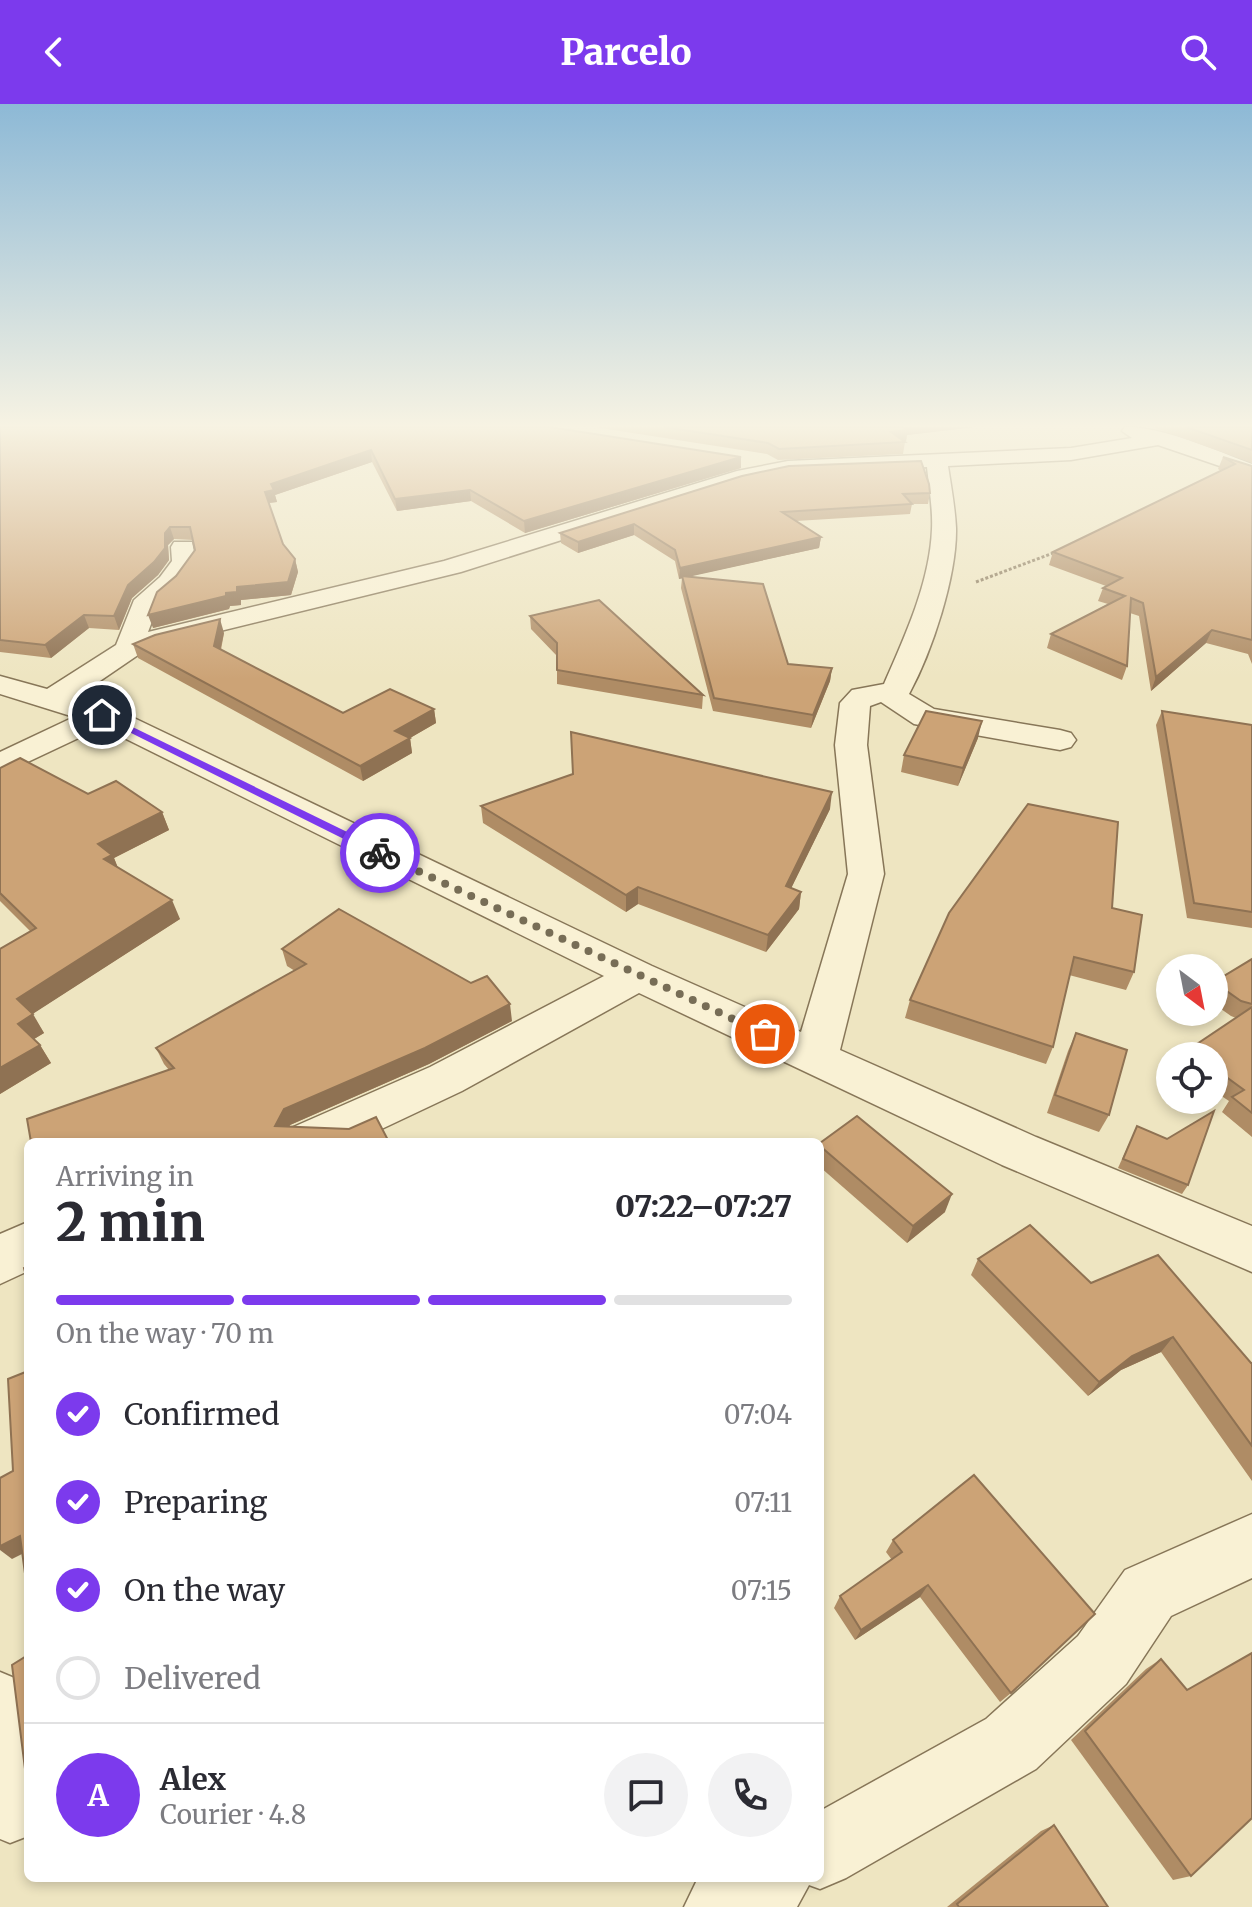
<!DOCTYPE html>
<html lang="en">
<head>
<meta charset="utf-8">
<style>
  :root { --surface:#fff; --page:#f2f2f3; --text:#2b2b33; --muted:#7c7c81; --line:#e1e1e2; --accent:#7c3aed }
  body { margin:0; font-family:Merriweather,serif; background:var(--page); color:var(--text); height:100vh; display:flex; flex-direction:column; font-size:30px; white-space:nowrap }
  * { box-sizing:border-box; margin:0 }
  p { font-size:26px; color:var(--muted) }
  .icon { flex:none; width:44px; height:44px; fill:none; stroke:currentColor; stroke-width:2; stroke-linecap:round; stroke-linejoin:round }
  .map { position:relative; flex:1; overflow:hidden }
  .panel { position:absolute; left:24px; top:1034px; width:800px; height:744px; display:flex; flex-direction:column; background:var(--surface); border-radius:12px; box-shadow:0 4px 12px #0003 }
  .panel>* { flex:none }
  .needle { width:52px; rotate:148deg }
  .fabs { position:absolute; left:1156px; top:850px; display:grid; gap:16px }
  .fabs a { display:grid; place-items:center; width:72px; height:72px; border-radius:50%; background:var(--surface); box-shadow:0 4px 12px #0003; font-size:40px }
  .pin { position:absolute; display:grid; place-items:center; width:68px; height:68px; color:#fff; margin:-34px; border:4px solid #fff; border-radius:50%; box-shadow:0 2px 8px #0007 }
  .courier { position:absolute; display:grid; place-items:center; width:80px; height:80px; margin:-40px; border:6px solid #7c3aed; border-radius:50%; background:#fff; color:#222; box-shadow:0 2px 10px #0007 }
  .summary em { font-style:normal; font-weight:800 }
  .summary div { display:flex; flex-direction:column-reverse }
  .summary { display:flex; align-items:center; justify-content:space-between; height:136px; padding:0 32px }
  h1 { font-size:52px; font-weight:800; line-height:60px }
  .bar { display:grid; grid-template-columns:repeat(4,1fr); gap:12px 8px; align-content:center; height:96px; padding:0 32px }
  .bar i { height:10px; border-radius:6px; background:var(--line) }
  .bar .active { background:var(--accent) }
  .bar p { grid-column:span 4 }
  .line { display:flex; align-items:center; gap:20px; padding:0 32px; border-top:2px solid var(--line) }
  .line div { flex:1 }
  .round { display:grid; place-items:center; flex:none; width:84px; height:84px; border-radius:42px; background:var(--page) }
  ol { padding:0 32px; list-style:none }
  li { display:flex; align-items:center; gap:24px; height:88px }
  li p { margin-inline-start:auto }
  li .icon { padding:8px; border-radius:50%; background:var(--accent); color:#fff; stroke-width:4 }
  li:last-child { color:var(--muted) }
  li i { width:44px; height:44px; border:4px solid var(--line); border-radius:50% }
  header { display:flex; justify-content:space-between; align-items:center; height:104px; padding:0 32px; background:var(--accent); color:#fff; font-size:36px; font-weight:800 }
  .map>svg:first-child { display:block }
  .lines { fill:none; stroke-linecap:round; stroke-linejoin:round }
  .minor-casing { stroke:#877658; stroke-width:3 }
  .path { stroke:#877658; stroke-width:3; stroke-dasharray:3 2; stroke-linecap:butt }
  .minor { fill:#f9f1d4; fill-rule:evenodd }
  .wall { fill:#af8c65 }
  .shaded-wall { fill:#8f7253 }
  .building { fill:#cca376; stroke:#8f7253; stroke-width:2 }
  .route { fill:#7c3aed }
  .done { stroke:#776d56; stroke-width:8; stroke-dasharray:0 14.4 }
</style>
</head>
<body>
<header><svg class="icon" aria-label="back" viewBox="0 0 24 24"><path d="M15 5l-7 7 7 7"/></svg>Parcelo<svg class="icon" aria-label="search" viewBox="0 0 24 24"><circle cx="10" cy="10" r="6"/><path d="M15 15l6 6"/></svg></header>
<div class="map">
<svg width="1252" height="1803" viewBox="0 0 1252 1803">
  <rect width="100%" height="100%" fill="#eee5c1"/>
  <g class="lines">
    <g class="minor-casing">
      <g id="minor">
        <path d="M1125,323C1164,323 1215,346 1252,360V373L1158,341L1071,356L948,362C951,382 955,403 956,424C957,472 932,548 909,590L934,605L1060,626L1071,629L1076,636L1071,643L1060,646L925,622L914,620L881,598L870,602L867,641L884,770L840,946L1036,1033L1252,1122V1168L1002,1061L639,889L462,987L354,1038H284L291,1024L430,963L604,872L102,623L0,671V648L74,613L0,590V572L47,585L116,541L134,496L160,473L172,457L171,443L174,438H192L196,457L178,483L159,499L148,528L444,457L737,367L788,357L1071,344L1132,334L1122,327ZM927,363C929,383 933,405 932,425C930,478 905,532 884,580L852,586L840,599L835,641L848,770L801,928L652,862L113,604L75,594L138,551L159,542L461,468L741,379L788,369Z"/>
        <path d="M28,1118V1167L0,1180V1130Z"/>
        <path d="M1252,1410V1474L1171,1512L1126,1580L1036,1665L846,1774L820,1785L809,1781L797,1803H684L698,1774H820V1707L986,1615L1078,1532L1125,1466Z"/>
        <path d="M0,1568L24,1578L28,1586V1732L10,1739L0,1735Z"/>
      </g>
    </g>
    <path class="path" d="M976,478L1056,448"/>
    <use href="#minor" class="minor"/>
  </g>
  <g class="wall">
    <path d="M0,323L741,364L525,429L471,397L397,407L372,358L275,391L277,398L269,399L283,440L295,455L298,468L291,491L241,496V501L230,502L229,505L153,524L176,472L195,446L193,436L174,435L168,441L169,456L158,471L132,494L119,526L89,524L51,554L0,548Z"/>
    <path d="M594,323H975L907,331L906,337H904L905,338L903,350L778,356L767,350Z"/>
    <path d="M1152,323H1252V359Z"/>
    <path d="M1223,353L1252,362V560L1248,550L1206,539L1151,587L1139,512L1130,509L1127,562L1122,576L1047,544L1051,530L1108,500L1098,497L1103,484L1106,482L1049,461L1053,448L1221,367L1218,365Z"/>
    <path d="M929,380L930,389L928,400H912L910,410L796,417L821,433L819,444L690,472L788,560L832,564L830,577L811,624L713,607L681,484L682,474L679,475L675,457L634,431L578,449L561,439L560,429Z"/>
    <path d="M530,512L703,591L702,605L557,580V552L531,525Z"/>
    <path d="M224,529L221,546L343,609L434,605L436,619L410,634L412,649L363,677L138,554L133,540Z"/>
    <path d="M1162,607L1252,621V824L1187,814L1156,621Z"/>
    <path d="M978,634L958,682L901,668L904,651Z"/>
    <path d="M0,664L88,690L162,708L169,726L114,754L118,764L180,815L32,910L44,929L34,935L40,941L51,959L0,990V845L30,827L0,797Z"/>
    <path d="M481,702L830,705L791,784L801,788L799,805L766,848L638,800L626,808L483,719Z"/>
    <path d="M1112,804L1134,868L1126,886L1069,871L1053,943L1046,960L905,914L910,896Z"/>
    <path d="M282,845L512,917L429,960L290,1021L289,1023L31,1038L169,966L164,960L156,944L295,867L287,862Z"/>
    <path d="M1252,855V1033L1222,1008L1229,997L1214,987V952H1185L1188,946L1236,914L1231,912L1214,900V877Z"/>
    <path d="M1076,929L1109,1011L1099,1028L1047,1009L1068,947Z"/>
    <path d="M1137,1022L1188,1081L1182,1090L1118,1064Z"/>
    <path d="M820,1039L945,1108L907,1139L820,1063Z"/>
    <path d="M978,1155L1091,1179L1252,1259V1377L1161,1248L1121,1266L1088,1292L971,1171Z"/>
    <path d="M893,1436L1011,1589L1000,1598L920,1493L855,1536L834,1504L840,1492L892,1456L886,1448Z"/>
    <path d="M1161,1555L1187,1586L1191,1772L1173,1776L1071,1636L1146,1565Z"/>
    <path d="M1054,1721L1108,1803H947L1041,1727Z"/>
  </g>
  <g class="shaded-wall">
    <path d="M901,323H975L907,331L906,337L889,339L891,328Z"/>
    <path d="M371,346L372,358L275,391L277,398L268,399L265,388L271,380Z"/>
    <path d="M741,353V364L525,429L524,417Z"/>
    <path d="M470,386L471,397L397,407L395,395Z"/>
    <path d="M634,420V431L578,449V438Z"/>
    <path d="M170,423L174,435L168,441L169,456L158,471L132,494L119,526L114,512L128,481Z"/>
    <path d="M821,433L819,444L679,475L680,464Z"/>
    <path d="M295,455L298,468L291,491L241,496V501L230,502L229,505L153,524L148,511L226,489L237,483Z"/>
    <path d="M84,511L89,524L51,554L45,541Z"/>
    <path d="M220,515L224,529L218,556L214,542Z"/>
    <path d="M1212,526L1206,539L1151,587L1156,573Z"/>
    <path d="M832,564L830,577L811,624L813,611Z"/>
    <path d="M434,605L436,619L410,634L412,649L363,677L360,662L395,627Z"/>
    <path d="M982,617L978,634L958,682L963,664Z"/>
    <path d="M832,688L830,705L784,799L786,782Z"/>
    <path d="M162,708L169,726L114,754L120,769L104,755L98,740Z"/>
    <path d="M638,783V800L626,808V791Z"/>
    <path d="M801,788L799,805L766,848L768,831Z"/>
    <path d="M172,796L180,815L28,913L17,895Z"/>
    <path d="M510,900L512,917L429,960L290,1021L281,1038L275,1022L284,1005Z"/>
    <path d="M33,910L44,929L29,938L18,920Z"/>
    <path d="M40,941L51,959L0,990V964Z"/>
    <path d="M952,1090L945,1108L907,1139L913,1122Z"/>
    <path d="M1173,1233L1161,1248L1121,1266L1088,1292L1099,1278L1132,1252Z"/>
    <path d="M20,1432L28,1447L12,1455L0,1446V1442Z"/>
    <path d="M928,1481L920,1493L855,1536L861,1526Z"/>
  </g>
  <g class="building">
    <path d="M0,323H550L741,353L524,417L470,386L395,395L371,346L271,380L274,386L265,388L283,440L295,455L288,478L237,483V488L226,489V492L148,511L157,488L176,472L195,446L190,423H170L165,429V444L154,458L128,481L114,512L84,511L45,541L0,536Z"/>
    <path d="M664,323H903L908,326L891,328L905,338L779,345L768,339Z"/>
    <path d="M1186,323H1252V346Z"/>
    <path d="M1223,353L1252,362V536L1212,526L1156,573L1143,499L1131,494L1127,562L1051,530L1125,492L1103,484L1122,474L1053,448L1235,360Z"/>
    <path d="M921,357L929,380L930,389L903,390L912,400L782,408L821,433L680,464L675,446L634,420L578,438L560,429L742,372L789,362Z"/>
    <path d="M682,472L763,480L788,560L832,564L813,611L714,594Z"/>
    <path d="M599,496L703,591L557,566V539L530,512Z"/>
    <path d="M220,515L214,542L343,609L390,585L434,605L395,627L410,634L360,662L133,540L155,531Z"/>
    <path d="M926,607L982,617L963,664L904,651Z"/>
    <path d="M1162,607L1252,621V808L1194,799Z"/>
    <path d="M571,628L832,688L786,782L801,788L768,831L638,783L626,791L481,702L573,670Z"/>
    <path d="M20,654L88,690L116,677L162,708L98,740L112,751L104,755L172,796L17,895L33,910L18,920L40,941L0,964V845L36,824L0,789V664Z"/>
    <path d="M1028,700L1118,718L1112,804L1142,811L1134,868L1074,853L1053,943L910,896L949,809Z"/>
    <path d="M339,805L471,879L487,872L510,900L425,944L284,1005L275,1022L349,1025L376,1013L389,1038H31L27,1015L174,964L156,944L306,860L282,845Z"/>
    <path d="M1252,855V900L1241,897L1214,878Z"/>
    <path d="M1252,903V1009L1232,993L1244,986L1214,964V952H1197L1188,946Z"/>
    <path d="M1076,929L1127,946L1109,1011L1055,991Z"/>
    <path d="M1214,1007L1188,1081L1123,1055L1137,1022L1167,1035Z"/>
    <path d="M857,1012L952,1090L913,1122L820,1042V1039Z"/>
    <path d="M1030,1121L1091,1179L1158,1151L1251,1259H1252V1342L1173,1233L1132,1252L1099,1278L978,1155Z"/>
    <path d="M28,1162V1180L24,1164Z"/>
    <path d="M28,1267V1492L20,1432L0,1442V1374L13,1367L8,1275Z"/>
    <path d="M974,1371L1095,1510L1011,1589L928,1481L861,1526L840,1492L902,1448L893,1436Z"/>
    <path d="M1252,1549V1714L1191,1772L1085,1627L1161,1555L1187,1586Z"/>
    <path d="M28,1551V1663L25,1665L12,1561Z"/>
    <path d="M1054,1721L1108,1803H959L957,1800Z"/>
  </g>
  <linearGradient id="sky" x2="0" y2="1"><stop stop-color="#8db9d6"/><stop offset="0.56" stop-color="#f7f3e3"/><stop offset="1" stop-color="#f7f3e3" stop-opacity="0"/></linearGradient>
  <rect width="1252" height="575" fill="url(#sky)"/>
  <path class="route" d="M102,608L384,746L386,749L376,751L99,613Z"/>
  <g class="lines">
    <path class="done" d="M380,749L765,930"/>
  </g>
</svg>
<div class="fabs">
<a><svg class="needle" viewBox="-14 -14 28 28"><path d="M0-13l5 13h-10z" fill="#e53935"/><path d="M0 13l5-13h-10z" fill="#7c7c81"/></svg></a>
<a><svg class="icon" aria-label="locate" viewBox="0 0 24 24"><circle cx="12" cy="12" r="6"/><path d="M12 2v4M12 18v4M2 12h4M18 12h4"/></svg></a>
</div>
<div class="pin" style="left:765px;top:930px;background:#ea580c"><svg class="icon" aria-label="bag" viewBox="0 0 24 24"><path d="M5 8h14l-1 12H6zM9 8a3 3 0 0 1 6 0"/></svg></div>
<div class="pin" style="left:102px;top:611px;background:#1f2937"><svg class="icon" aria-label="home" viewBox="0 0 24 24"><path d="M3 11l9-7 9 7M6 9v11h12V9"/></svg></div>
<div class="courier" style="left:380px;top:749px"><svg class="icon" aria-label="bike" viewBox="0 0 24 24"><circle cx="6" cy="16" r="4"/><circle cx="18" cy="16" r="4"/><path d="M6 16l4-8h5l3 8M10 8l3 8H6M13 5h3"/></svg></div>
<section class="panel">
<div class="summary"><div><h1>2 min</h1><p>Arriving in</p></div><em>07:22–07:27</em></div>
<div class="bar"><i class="active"></i><i class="active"></i><i class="active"></i><i></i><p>On the way · 70 m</p></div>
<ol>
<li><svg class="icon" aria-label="check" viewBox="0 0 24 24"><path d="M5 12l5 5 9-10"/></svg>Confirmed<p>07:04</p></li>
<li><svg class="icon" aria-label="check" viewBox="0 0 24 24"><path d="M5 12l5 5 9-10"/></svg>Preparing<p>07:11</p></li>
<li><svg class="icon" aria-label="check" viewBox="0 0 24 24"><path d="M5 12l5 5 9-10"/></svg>On the way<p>07:15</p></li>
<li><i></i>Delivered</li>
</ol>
<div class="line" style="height:144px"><b class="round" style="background:var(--accent);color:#fff">A</b><div><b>Alex</b><p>Courier · 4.8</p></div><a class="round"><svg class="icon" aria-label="chat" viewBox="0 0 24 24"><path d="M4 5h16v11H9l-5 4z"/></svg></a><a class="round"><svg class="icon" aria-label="phone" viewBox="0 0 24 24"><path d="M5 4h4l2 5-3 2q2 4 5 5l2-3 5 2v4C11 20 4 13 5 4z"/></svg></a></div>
</section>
</div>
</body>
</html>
